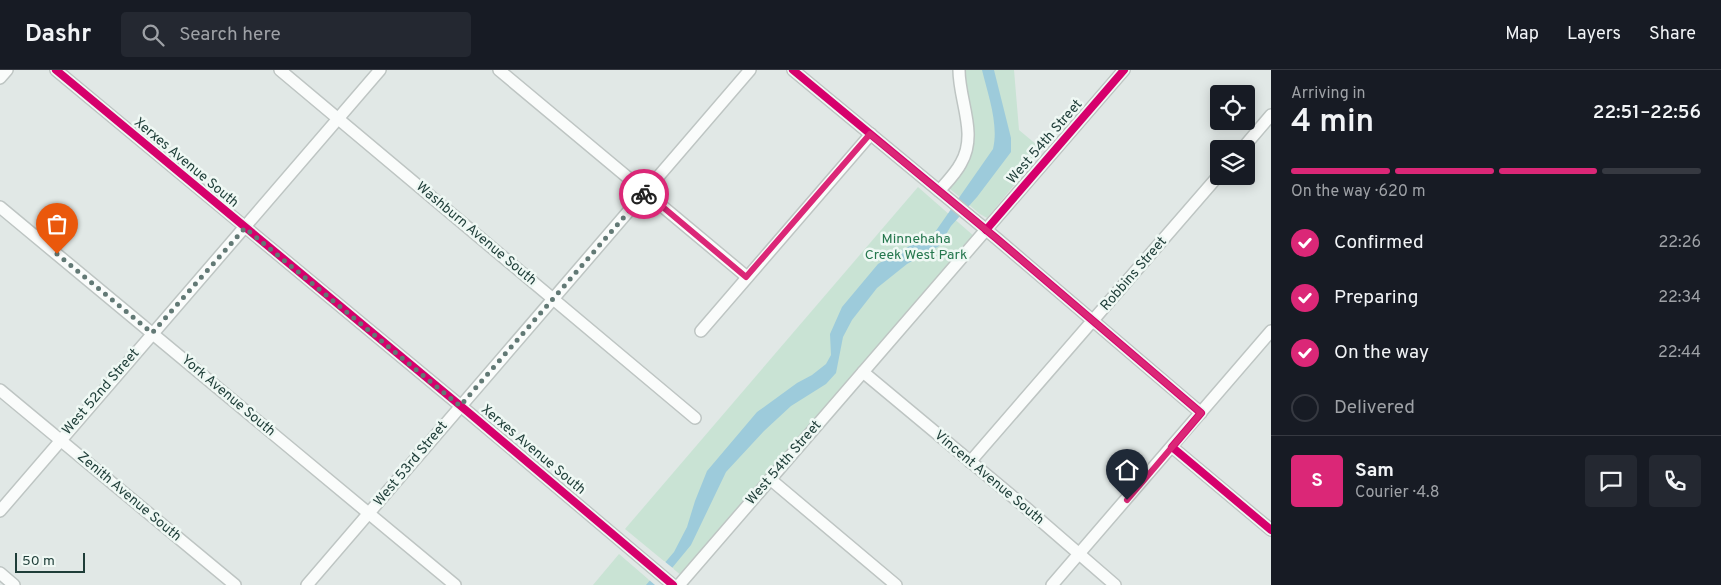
<!DOCTYPE html>
<html lang="en">
<head>
<meta charset="utf-8">
<style>
  :root { --surface:#171b24; --page:#242831; --text:#f1f3f6; --muted:#9ea1a6; --line:#363941; --accent:#db2777 }
  body { margin:0; font-family:Overpass,sans-serif; background:var(--page); color:var(--text); height:100vh; display:flex; flex-direction:column; font-size:19px; white-space:nowrap }
  * { box-sizing:border-box; margin:0 }
  p { font-size:16px; color:var(--muted) }
  .icon { flex:none; width:28px; height:28px; fill:none; stroke:currentColor; stroke-width:2; stroke-linecap:round; stroke-linejoin:round }
  .map { position:relative; flex:1; overflow:hidden }
  .panel { display:flex; flex-direction:column; background:var(--surface); width:450px }
  .panel>* { flex:none }
  .fabs { position:absolute; left:1210px; top:15px; display:grid; gap:10px }
  .fabs a { display:grid; place-items:center; width:45px; height:45px; border-radius:5px; background:var(--surface); box-shadow:0 2px 12px #0003; font-size:25px }
  .scale { position:absolute; left:15px; bottom:12px; width:70px; box-sizing:border-box; padding-left:5px; border:2px solid #1e3d38; border-top:0; font-size:14px; line-height:18px; white-space:nowrap; color:#1e3d38; -webkit-text-stroke:4px #eff8f4; paint-order:stroke }
  .pin { position:absolute; display:grid; place-items:center; width:42px; height:42px; color:#fff; margin:-51px -21px; border-radius:50% 50% 50% 0; rotate:-45deg; box-shadow:0 0 5px #0007 }
  .pin .icon { rotate:45deg }
  .courier { position:absolute; display:grid; place-items:center; width:50px; height:50px; margin:-25px; border:4px solid #db2777; border-radius:50%; background:#fff; color:#222; box-shadow:0 1px 6px #0007 }
  .head em { font-style:normal; font-weight:600 }
  .head div { display:flex; flex-direction:column-reverse }
  .head { display:flex; align-items:center; justify-content:space-between; height:85px; padding:0 20px }
  h1 { font-size:32px; font-weight:600; line-height:38px }
  .bar { display:grid; grid-template-columns:repeat(4,1fr); gap:8px 5px; align-content:center; height:60px; padding:0 20px }
  .bar i { height:6px; border-radius:4px; background:var(--line) }
  .bar .selected { background:var(--accent) }
  .bar p { grid-column:span 4 }
  .line { display:flex; align-items:center; gap:12px; padding:0 20px; border-top:1px solid var(--line) }
  .line div { flex:1 }
  .round { display:grid; place-items:center; flex:none; width:52px; height:52px; border-radius:5px; background:var(--page) }
  ol { padding:0 20px; list-style:none }
  li { display:flex; align-items:center; gap:15px; height:55px }
  li p { margin-inline-start:auto }
  li .icon { padding:5px; border-radius:50%; background:var(--accent); color:#fff; stroke-width:4 }
  li:last-child { color:var(--muted) }
  li i { width:28px; height:28px; border:2px solid var(--line); border-radius:50% }
  header { display:flex; align-items:center; gap:30px; box-sizing:border-box; height:70px; padding:0 25px; background:var(--surface); border-bottom:1px solid var(--line) }
  header strong { font-size:24px }
  nav { display:flex; gap:28px; margin-inline-start:auto; font-size:18px }
  .search { width:350px; height:45px; background:var(--page); display:flex; align-items:center; gap:12px; box-sizing:border-box; padding:0 18px; border-radius:5px; color:var(--muted); font-size:19px }
  main { display:flex; flex:1; min-height:0 }
  .map>svg:first-child { display:block }
  .green { fill:#c9e3d4 }
  .water { fill:#9dcbdb }
  .pier { fill:#e1e8e6 }
  .lines { fill:none; stroke-linecap:round; stroke-linejoin:round }
  .minor-casing { stroke:#bec5c3; stroke-width:14 }
  .minor { stroke:#fafcfb; stroke-width:11 }
  .cycleway-casing { stroke:#eff8f4; stroke-width:11 }
  .cycleway { stroke:#d6006c; stroke-width:8 }
  .done { stroke:#627975; stroke-width:5; stroke-dasharray:0 9 }
  .route { stroke:#db2777; stroke-width:6 }
  .labels { text-anchor:middle; dominant-baseline:central; stroke-width:5; stroke-linejoin:round; paint-order:stroke }
  .street-label { font-size:14px; fill:#1e3d38; stroke:#eff8f4 }
  .park-label { font-size:14px; fill:#25774e; stroke:#eff8f4 }
</style>
</head>
<body>
<header>
<strong>Dashr</strong>
<div class="search"><svg class="icon" aria-label="search" viewBox="0 0 24 24"><circle cx="10" cy="10" r="6"/><path d="M15 15l6 6"/></svg>Search here</div>
<nav><a>Map</a><a>Layers</a><a>Share</a></nav>
</header>
<main>
<div class="map">
<svg width="1271" height="515" viewBox="0 0 1271 515">
  <rect width="100%" height="100%" fill="#e1e8e6"/>
  <g class="green">
    <path d="M959,0H1014L1019,60L1043,80L987,148L980,144L950,119L967,80Z"/>
    <path d="M918,117L975,167L682,506L625,459Z"/>
    <path d="M619,484L655,515H593Z"/>
  </g>
  <path class="water" d="M982,0H994L1011,68V82L977,127L951,156L939,176L907,194L877,218L852,250L843,267L836,303L826,314L791,336L764,361L726,402L691,475L658,515H646L674,482L687,457L695,431L707,401L757,342L797,313L812,305L826,294L831,285L830,264L842,237L878,194L897,182L933,165L993,79C999,54 988,25 982,0Z"/>
  <path class="pier" d="M664,491L674,499L661,515H655L648,509Z"/>
  <g class="lines">
    <g class="minor-casing">
      <g id="minor">
        <path d="M56,0L468,342L673,515"/>
        <path d="M280,0L695,348"/>
        <path d="M499,0L747,207"/>
        <path d="M793,0L996,168L1201,343"/>
        <path d="M0,8L7,0"/>
        <path d="M1242,79L1271,45"/>
        <path d="M939,121C947,112 956,103 961,93C978,64 959,31 959,0"/>
        <path d="M0,137L455,515"/>
        <path d="M701,261L871,64"/>
        <path d="M863,302L1025,437L1115,515"/>
        <path d="M0,320L235,515"/>
        <path d="M1172,377L1271,460"/>
        <path d="M970,392L1219,105"/>
        <path d="M770,409L896,515"/>
        <path d="M0,441L380,0"/>
        <path d="M0,503L14,515"/>
        <path d="M307,515L750,0"/>
        <path d="M679,515L1124,0"/>
        <path d="M1052,515L1271,261"/>
      </g>
    </g>
    <use href="#minor" class="minor"/>
    <g class="cycleway-casing">
      <g id="cycleway">
        <path d="M56,0L468,342L673,515"/>
        <path d="M793,0L996,168L1201,343L1172,377L1271,460"/>
        <path d="M986,160L1124,0"/>
      </g>
    </g>
    <use href="#cycleway" class="cycleway"/>
  </g>
  <g class="lines">
    <path class="done" d="M57,184L152,263L245,158L460,336L644,124"/>
    <path class="route" d="M644,124L645,122L746,207L870,64L996,168L1201,343L1127,430"/>
  </g>
  <g class="labels">
    <g class="street-label">
      <text transform="translate(1045 72) rotate(-49)">West 54th Street</text>
      <text transform="translate(186 93) rotate(40)">Xerxes Avenue South</text>
      <text transform="translate(476 164) rotate(40)">Washburn Avenue South</text>
      <text transform="translate(1134 204) rotate(-49)">Robbins Street</text>
      <text transform="translate(101 322) rotate(-49)">West 52nd Street</text>
      <text transform="translate(228 326) rotate(40)">York Avenue South</text>
      <text transform="translate(533 380) rotate(40)">Xerxes Avenue South</text>
      <text transform="translate(784 393) rotate(-49)">West 54th Street</text>
      <text transform="translate(411 394) rotate(-50)">West 53rd Street</text>
      <text transform="translate(989 408) rotate(40)">Vincent Avenue South</text>
      <text transform="translate(129 427) rotate(40)">Zenith Avenue South</text>
    </g>
    <g class="park-label">
      <text x="916" y="169">Minnehaha<tspan x="916" dy="16">Creek West Park</tspan></text>
    </g>
  </g>
</svg>
<div class="fabs">
<a><svg class="icon" aria-label="locate" viewBox="0 0 24 24"><circle cx="12" cy="12" r="6"/><path d="M12 2v4M12 18v4M2 12h4M18 12h4"/></svg></a>
<a><svg class="icon" aria-label="layers" viewBox="0 0 24 24"><path d="M12 4l9 5-9 5-9-5zM3 14l9 5 9-5"/></svg></a>
</div>
<div class="scale">50 m</div>
<div class="pin" style="left:57px;top:184px;background:#ea580c"><svg class="icon" aria-label="bag" viewBox="0 0 24 24"><path d="M5 8h14l-1 12H6zM9 8a3 3 0 0 1 6 0"/></svg></div>
<div class="pin" style="left:1127px;top:430px;background:#1f2937"><svg class="icon" aria-label="home" viewBox="0 0 24 24"><path d="M3 11l9-7 9 7M6 9v11h12V9"/></svg></div>
<div class="courier" style="left:644px;top:124px"><svg class="icon" aria-label="bike" viewBox="0 0 24 24"><circle cx="6" cy="16" r="4"/><circle cx="18" cy="16" r="4"/><path d="M6 16l4-8h5l3 8M10 8l3 8H6M13 5h3"/></svg></div>
</div>
<section class="panel">
<div class="head"><div><h1>4 min</h1><p>Arriving in</p></div><em>22:51–22:56</em></div>
<div class="bar"><i class="selected"></i><i class="selected"></i><i class="selected"></i><i></i><p>On the way · 620 m</p></div>
<ol>
<li><svg class="icon" aria-label="check" viewBox="0 0 24 24"><path d="M5 12l5 5 9-10"/></svg>Confirmed<p>22:26</p></li>
<li><svg class="icon" aria-label="check" viewBox="0 0 24 24"><path d="M5 12l5 5 9-10"/></svg>Preparing<p>22:34</p></li>
<li><svg class="icon" aria-label="check" viewBox="0 0 24 24"><path d="M5 12l5 5 9-10"/></svg>On the way<p>22:44</p></li>
<li><i></i>Delivered</li>
</ol>
<div class="line" style="height:90px"><b class="round" style="background:var(--accent);color:#fff">S</b><div><b>Sam</b><p>Courier · 4.8</p></div><a class="round"><svg class="icon" aria-label="chat" viewBox="0 0 24 24"><path d="M4 5h16v11H9l-5 4z"/></svg></a><a class="round"><svg class="icon" aria-label="phone" viewBox="0 0 24 24"><path d="M5 4h4l2 5-3 2q2 4 5 5l2-3 5 2v4C11 20 4 13 5 4z"/></svg></a></div>
</section>
</main>
</body>
</html>
